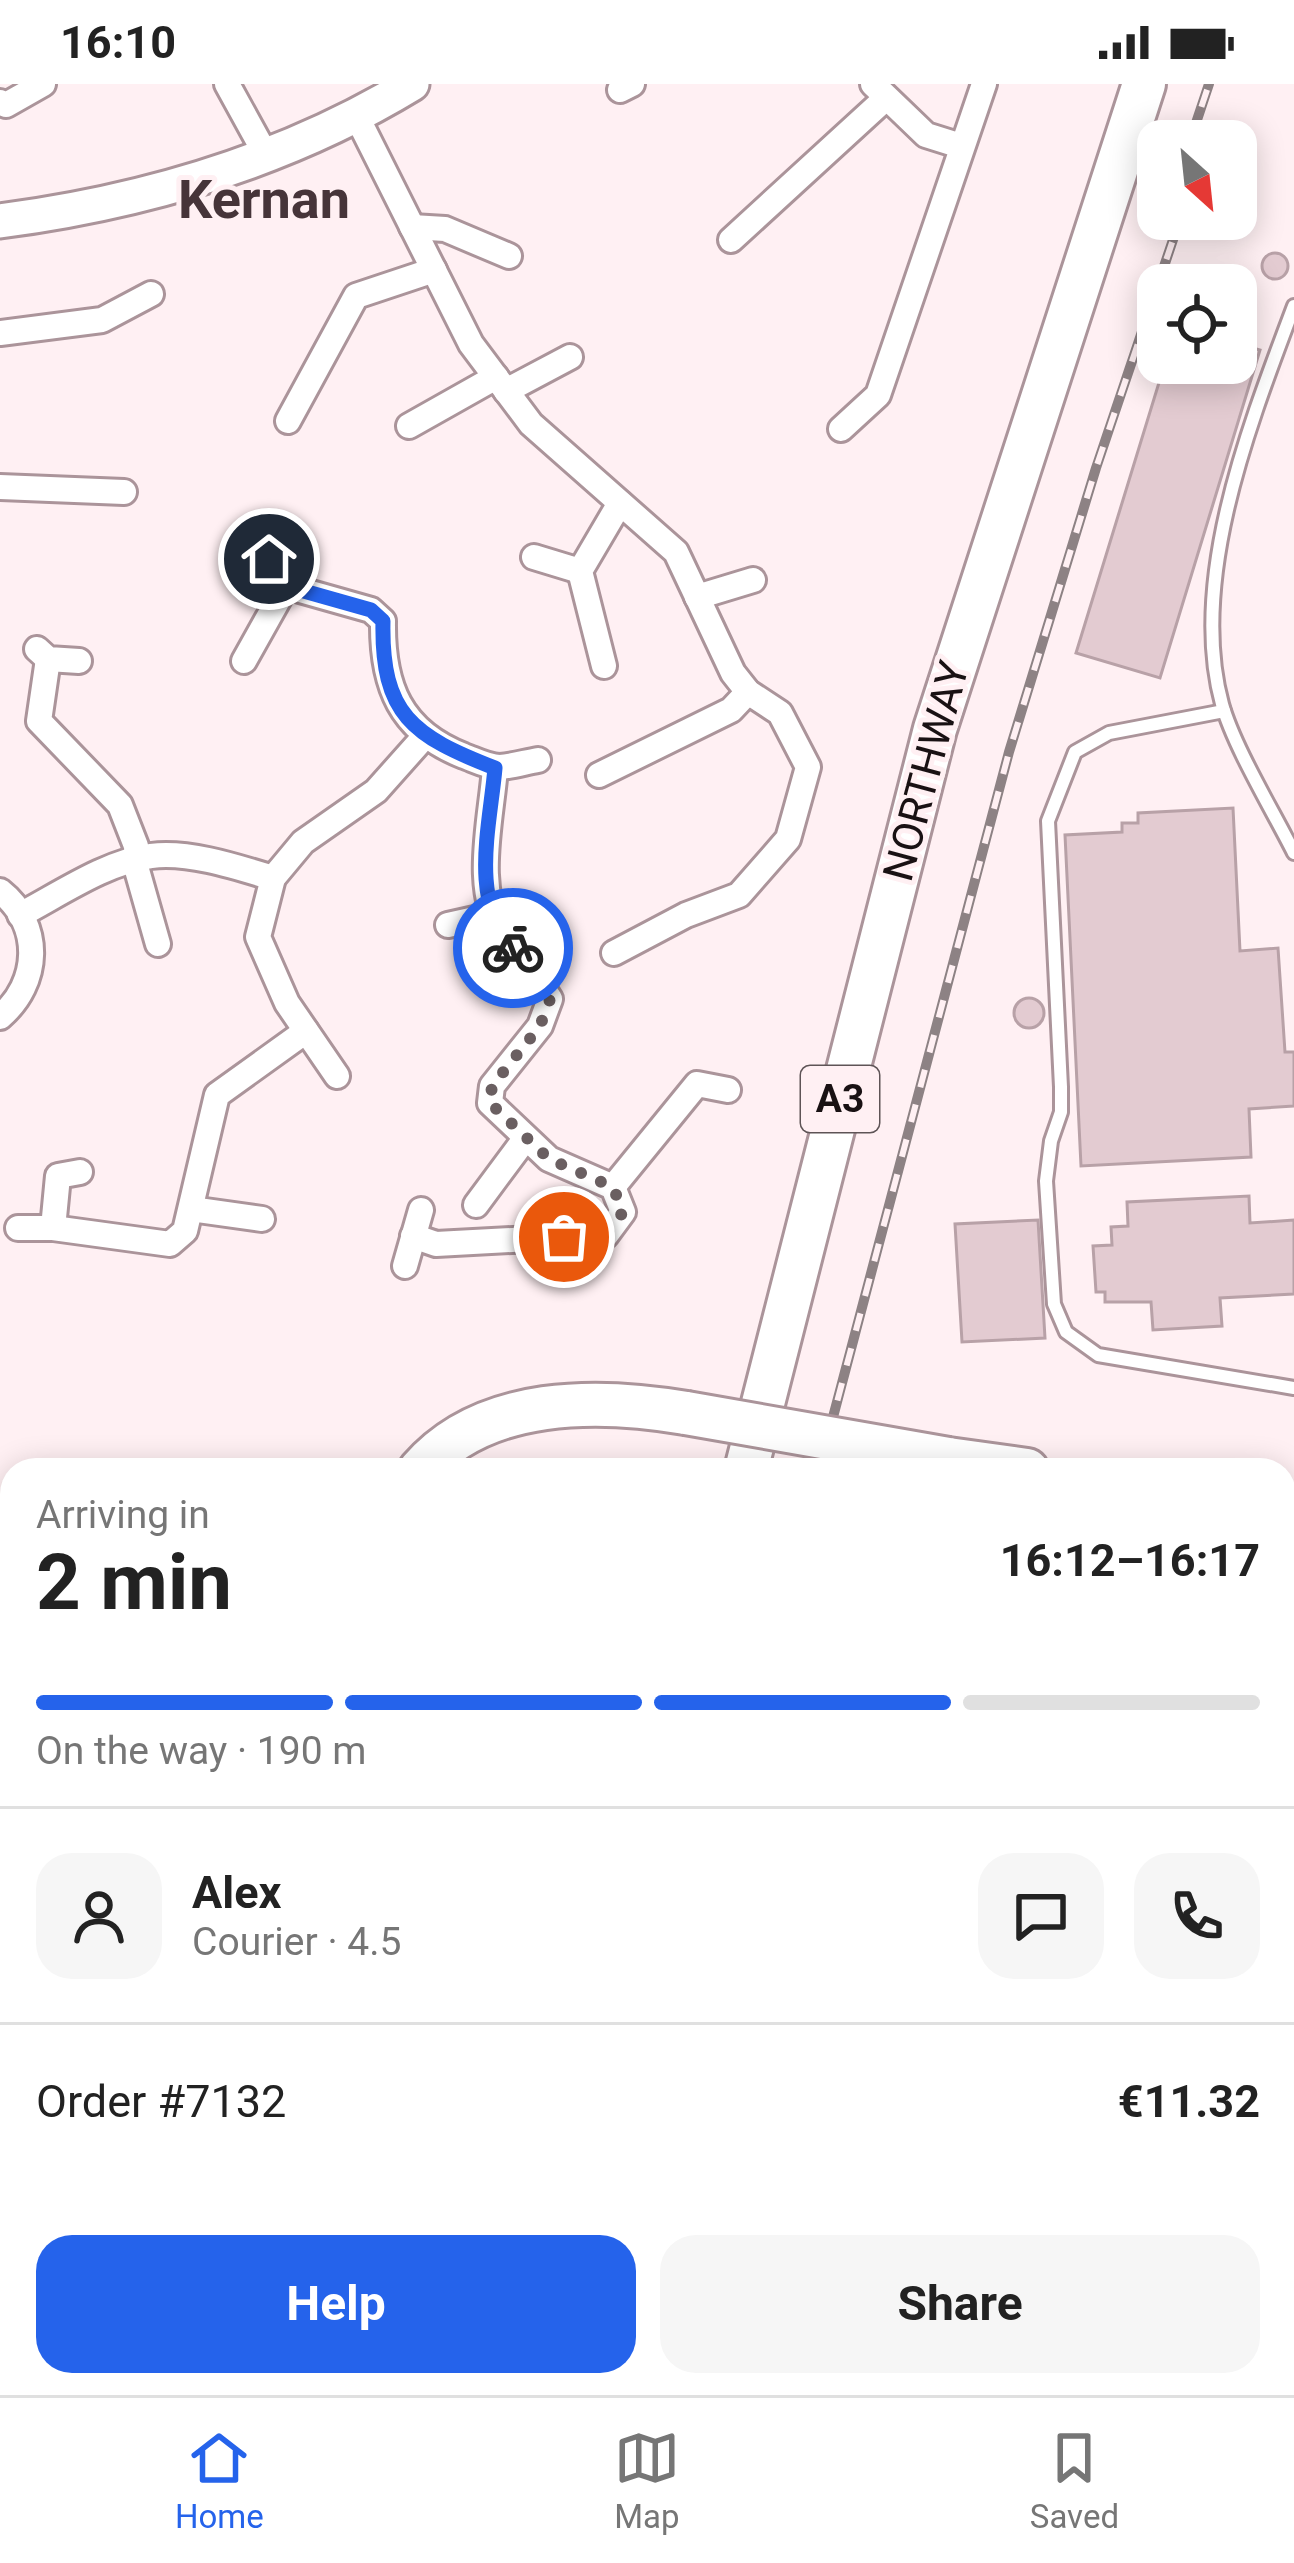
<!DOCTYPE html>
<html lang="en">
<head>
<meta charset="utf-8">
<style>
  :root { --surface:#fff; --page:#f6f6f6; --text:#222; --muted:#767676; --line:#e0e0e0; --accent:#2563eb }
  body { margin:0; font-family:Roboto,sans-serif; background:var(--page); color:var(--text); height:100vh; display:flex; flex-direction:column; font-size:45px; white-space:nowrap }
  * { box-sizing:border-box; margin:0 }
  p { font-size:39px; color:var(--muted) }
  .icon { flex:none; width:66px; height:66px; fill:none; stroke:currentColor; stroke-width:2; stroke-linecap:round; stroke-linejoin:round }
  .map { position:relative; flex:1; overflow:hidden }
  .drawer { position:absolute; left:0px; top:1374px; width:1296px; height:939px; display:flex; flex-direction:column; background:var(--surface); border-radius:36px 36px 0 0; box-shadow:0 6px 30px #0003 }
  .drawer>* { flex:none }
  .needle { width:78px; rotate:153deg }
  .tools { position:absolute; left:1137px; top:36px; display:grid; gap:24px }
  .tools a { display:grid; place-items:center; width:120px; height:120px; border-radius:24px; background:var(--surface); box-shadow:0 6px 30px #0003; font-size:60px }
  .pin { position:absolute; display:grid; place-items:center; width:102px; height:102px; color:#fff; margin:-51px; border:6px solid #fff; border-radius:50%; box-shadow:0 3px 12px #0007 }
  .courier { position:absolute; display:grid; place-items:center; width:120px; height:120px; margin:-60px; border:9px solid #2563eb; border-radius:50%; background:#fff; color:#222; box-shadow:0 3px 15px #0007 }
  .headline em { font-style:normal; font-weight:700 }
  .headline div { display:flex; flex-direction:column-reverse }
  .headline { display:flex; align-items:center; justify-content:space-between; height:204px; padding:0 36px }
  h1 { font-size:78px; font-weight:700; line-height:90px }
  .bar { display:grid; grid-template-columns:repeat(4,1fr); gap:18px 12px; align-content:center; height:144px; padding:0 36px }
  .bar i { height:15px; border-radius:9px; background:var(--line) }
  .bar .on { background:var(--accent) }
  .bar p { grid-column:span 4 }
  .line { display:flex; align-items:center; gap:30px; padding:0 36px; border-top:3px solid var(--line) }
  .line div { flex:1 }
  .round { display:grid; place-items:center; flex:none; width:126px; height:126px; border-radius:36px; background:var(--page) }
  .button { display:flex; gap:24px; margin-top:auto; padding:24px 36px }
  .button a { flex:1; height:138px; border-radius:36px; background:var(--accent); color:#fff; font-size:48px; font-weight:700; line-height:138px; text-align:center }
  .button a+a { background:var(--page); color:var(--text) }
  .status { display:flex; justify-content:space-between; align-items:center; height:84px; padding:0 60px; background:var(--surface); direction:ltr }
  .status svg { height:33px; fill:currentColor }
  .tabs { display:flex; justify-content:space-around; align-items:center; height:168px; border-top:3px solid var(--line); background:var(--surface); font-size:33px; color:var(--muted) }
  .tabs a { display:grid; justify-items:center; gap:6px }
  .tabs .on { color:var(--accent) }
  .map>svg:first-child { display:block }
  .green { fill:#b1e7cb }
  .building { fill:#e3cbd1; stroke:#b8a1a7; stroke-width:3 }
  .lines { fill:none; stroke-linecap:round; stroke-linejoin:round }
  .lane-casing { stroke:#ab949a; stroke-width:18 }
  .street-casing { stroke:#ab949a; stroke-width:30 }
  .secondary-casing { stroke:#ab949a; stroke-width:39 }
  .highway-casing { stroke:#ab949a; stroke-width:48 }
  .lane { stroke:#fff; stroke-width:12 }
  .street { stroke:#fff; stroke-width:24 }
  .secondary { stroke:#fff; stroke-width:33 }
  .highway { stroke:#fff; stroke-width:42 }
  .rail-casing { stroke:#8d8284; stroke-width:10 }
  .rail { stroke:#fff0f3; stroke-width:6; stroke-dasharray:18; stroke-linecap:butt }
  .highway-bridge-casing { stroke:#ab949a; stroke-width:48; stroke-linecap:butt }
  .highway-bridge { stroke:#fff; stroke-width:42 }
  .done { stroke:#6a5f61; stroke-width:12; stroke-dasharray:0 21.6 }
  .route { stroke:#2563eb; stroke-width:15 }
  .labels { text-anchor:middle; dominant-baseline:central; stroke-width:10; stroke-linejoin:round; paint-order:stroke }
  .shield { fill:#fff0f3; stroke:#5e5456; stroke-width:3 }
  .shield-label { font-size:39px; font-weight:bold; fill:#191113 }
  .street-label { font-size:42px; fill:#191113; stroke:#fff0f3 }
  .district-label { font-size:54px; font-weight:bold; fill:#463439; stroke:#fff0f3 }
</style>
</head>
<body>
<div class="status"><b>16:10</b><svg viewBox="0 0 49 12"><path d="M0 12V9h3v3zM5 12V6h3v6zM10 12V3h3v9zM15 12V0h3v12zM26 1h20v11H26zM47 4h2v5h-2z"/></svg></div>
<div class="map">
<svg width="1294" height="2311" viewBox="0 0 1294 2311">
  <rect width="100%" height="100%" fill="#fff0f3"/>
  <g class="green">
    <path d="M12,1686V2052L0,2028V1701Z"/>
    <path d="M12,2098V2276L0,2222V2108Z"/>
    <path d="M18,2301H356L352,2311H20Z"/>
  </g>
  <g class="building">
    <circle cx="1275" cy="182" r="13"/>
    <path d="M1236,259L1260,266L1160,594L1076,569L1165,279H1236Z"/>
    <path d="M1233,724L1240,867L1278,864L1285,968H1294V1022L1249,1025L1251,1073L1081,1082L1065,751L1122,748V739H1138V729Z"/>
    <circle cx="1029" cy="929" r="15"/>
    <path d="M1249,1112L1250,1139L1294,1136V1210L1220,1214L1222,1242L1153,1246L1151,1218H1105V1208H1096L1093,1162L1112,1161L1111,1143L1128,1142L1127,1118Z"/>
    <path d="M1038,1136L1045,1254L962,1258L955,1140Z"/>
  </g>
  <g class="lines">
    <g class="lane-casing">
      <g id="lane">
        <path d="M1294,222C1250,339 1188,496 1222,620C1234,663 1273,727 1294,769"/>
        <path d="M1224,627L1109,649L1075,668L1048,737L1061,1003V1028L1051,1057L1046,1097L1054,1220L1066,1248L1098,1271L1294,1304"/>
        <path d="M1284,1564L1294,1566"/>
        <path d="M0,1756L12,1747"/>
        <path d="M1284,1827L1294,1832"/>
        <path d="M0,2009L12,2006"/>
        <path d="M1284,2047L1294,2037"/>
        <path d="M0,2135L12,2133"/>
        <path d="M0,2143L12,2199"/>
        <path d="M1284,2175L1294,2184"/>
        <path d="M33,2301L36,2311"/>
        <path d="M230,2301L232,2311"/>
        <path d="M331,2311L338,2301"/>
      </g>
    </g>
    <g class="street-casing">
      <g id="street">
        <path d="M227,0L266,71"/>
        <path d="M873,0L926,51L961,62"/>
        <path d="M620,6L632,0"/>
        <path d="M0,18L6,21L43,0"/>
        <path d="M356,31L471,260L531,340L676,468L733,589L748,608L780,629L808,683L788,755L739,811L686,831L614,869"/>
        <path d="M412,143L445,145L509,172"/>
        <path d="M731,156L886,14"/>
        <path d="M0,249L102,236L151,210"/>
        <path d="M506,307L570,273"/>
        <path d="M288,337L356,212L434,186"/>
        <path d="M409,342L496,293"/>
        <path d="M841,345L878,311L984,0"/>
        <path d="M0,403L124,408"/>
        <path d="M534,473L580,487"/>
        <path d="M269,475L286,502L371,526L383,537C382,602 400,647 464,672C475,676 488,683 500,683C513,682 526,678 538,676"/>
        <path d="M697,513L753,496"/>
        <path d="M37,565L48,575L79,577"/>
        <path d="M48,575L39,637L120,721L136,762L137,786L158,860"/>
        <path d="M244,577L286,502"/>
        <path d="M604,582L580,487L620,419"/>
        <path d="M599,691L731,626L748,608"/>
        <path d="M0,807C43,841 40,899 0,933"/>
        <path d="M20,831C60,810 106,778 151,772C189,767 237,783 273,794"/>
        <path d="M448,841L493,831"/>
        <path d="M337,992L287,919L258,853L273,794L303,758L376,707L425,652"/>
        <path d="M613,1103L697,1000L728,1006"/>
        <path d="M476,1121L525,1055"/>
        <path d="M191,1125L262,1135"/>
        <path d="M18,1144H53L170,1160L185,1147L217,1011L306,947"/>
        <path d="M53,1144L58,1092L80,1088"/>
        <path d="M413,1152L436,1160L606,1151L623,1128L613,1103L549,1075L490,1019L492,1002L540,942L550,915C535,890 519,875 504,854C472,805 491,738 495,684"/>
        <path d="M405,1182L421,1126"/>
        <path d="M1064,2301L1077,2311"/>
        <path d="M1003,2311L1009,2301"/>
      </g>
    </g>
    <g class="secondary-casing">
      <path id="secondary" d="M0,137C144,118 287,76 412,0"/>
    </g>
    <g class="highway-casing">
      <g id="highway">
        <path d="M948,1375L1027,1386"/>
        <path d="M420,1386C484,1312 599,1314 686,1329"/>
        <path d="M746,1386L935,645L1144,0"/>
        <path d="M1284,1437L1294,1439"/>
        <path d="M430,2311L433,2301"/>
      </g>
    </g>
    <use href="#lane" class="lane"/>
    <use href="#street" class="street"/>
    <use href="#secondary" class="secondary"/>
    <use href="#highway" class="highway"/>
    <g class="rail-casing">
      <g id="rail">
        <path d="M1190,57L1209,0"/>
        <path d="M819,1386L1009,668L1096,384L1180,135"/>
        <path d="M560,2311L563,2301"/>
      </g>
    </g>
    <use href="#rail" class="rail"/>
    <g class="highway-bridge-casing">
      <path id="highway-bridge" d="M686,1329L948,1375"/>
    </g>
    <use href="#highway-bridge" class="highway-bridge"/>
  </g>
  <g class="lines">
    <path class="done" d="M513,864L532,885L550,915L540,942L492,1002L490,1019L549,1075L613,1103L623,1128L606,1151L564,1153"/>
    <path class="route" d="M269,475L286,502L371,526L383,537C381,631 413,652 495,684C490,742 469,817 513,864"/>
  </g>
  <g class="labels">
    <rect class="shield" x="801" y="982" width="78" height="66" rx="9"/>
    <g class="shield-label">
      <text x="840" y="1015">A3</text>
    </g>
    <g class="street-label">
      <text transform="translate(926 687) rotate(-75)">NORTHWAY</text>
    </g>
    <g class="district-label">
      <text x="264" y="115">Kernan</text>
    </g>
  </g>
</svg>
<div class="tools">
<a><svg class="needle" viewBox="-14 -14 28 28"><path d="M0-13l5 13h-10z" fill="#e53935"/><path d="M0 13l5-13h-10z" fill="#767676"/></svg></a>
<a><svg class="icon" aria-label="locate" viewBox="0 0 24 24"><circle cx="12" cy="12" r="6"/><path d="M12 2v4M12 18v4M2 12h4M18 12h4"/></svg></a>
</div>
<div class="pin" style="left:564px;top:1153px;background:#ea580c"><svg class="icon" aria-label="bag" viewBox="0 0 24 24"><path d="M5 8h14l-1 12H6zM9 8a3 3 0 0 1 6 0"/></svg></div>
<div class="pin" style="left:269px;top:475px;background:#1f2937"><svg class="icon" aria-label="home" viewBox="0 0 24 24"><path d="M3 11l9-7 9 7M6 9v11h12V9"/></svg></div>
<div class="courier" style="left:513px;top:864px"><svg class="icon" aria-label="bike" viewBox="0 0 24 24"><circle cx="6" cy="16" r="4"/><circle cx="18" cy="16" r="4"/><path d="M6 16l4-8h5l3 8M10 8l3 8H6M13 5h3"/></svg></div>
<section class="drawer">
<div class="headline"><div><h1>2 min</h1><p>Arriving in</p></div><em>16:12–16:17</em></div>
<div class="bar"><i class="on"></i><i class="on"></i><i class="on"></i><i></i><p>On the way · 190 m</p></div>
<div class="line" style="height:216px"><a class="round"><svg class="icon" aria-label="person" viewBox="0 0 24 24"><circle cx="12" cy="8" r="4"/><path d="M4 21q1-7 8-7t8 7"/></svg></a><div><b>Alex</b><p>Courier · 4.5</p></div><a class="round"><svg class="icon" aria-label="chat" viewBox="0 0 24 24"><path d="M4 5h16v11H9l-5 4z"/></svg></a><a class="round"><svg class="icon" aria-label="phone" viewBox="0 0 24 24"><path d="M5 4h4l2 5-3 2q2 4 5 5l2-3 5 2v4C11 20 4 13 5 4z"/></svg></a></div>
<div class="line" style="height:156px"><div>Order #7132</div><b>€11.32</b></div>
<div class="button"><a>Help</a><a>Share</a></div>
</section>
</div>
<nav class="tabs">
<a class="on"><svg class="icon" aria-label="home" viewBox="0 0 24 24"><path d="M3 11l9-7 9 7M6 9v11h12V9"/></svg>Home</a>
<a><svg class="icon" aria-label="map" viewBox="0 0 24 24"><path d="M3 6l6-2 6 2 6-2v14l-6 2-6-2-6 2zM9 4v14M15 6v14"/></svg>Map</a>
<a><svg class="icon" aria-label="saved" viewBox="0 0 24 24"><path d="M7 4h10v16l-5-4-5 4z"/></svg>Saved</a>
</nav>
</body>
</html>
